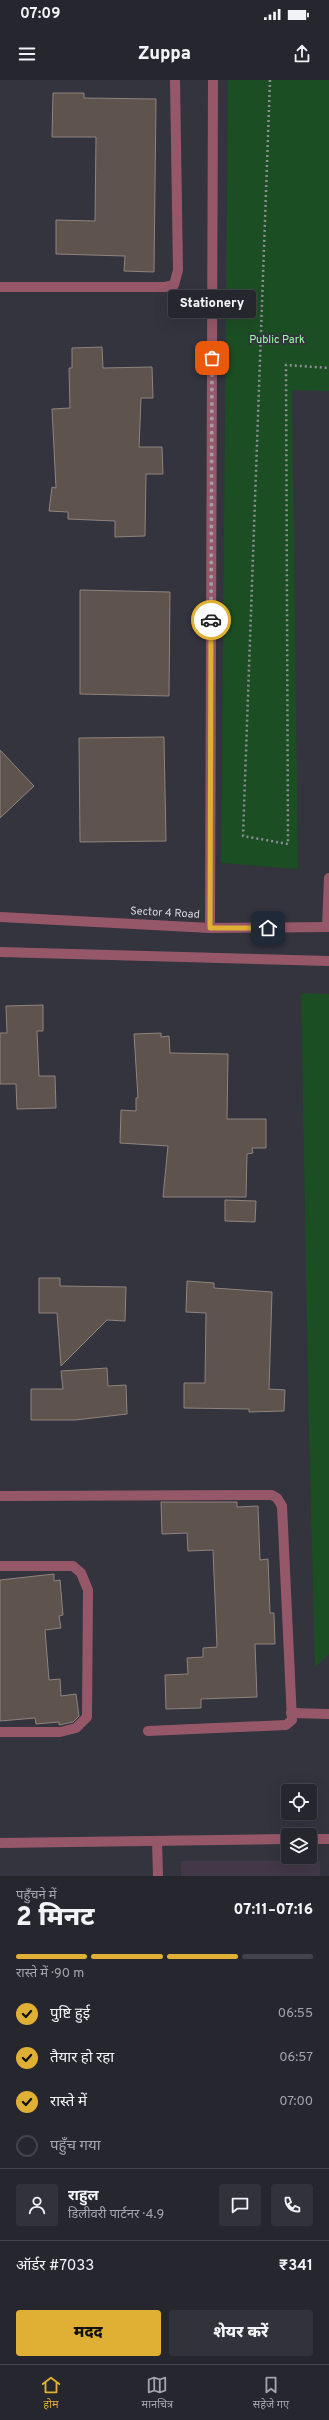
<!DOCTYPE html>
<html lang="hi">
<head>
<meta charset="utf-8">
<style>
  :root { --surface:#26272e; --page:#32333a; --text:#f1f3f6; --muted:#a4a5aa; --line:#42444a; --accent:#e0b034 }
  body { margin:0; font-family:Overpass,"Noto Sans Devanagari",sans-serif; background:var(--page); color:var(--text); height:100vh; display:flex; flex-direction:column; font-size:15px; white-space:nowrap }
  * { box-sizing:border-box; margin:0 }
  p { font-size:13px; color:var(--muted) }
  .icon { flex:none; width:22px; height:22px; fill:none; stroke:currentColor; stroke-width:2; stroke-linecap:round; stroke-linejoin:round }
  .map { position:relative; height:1796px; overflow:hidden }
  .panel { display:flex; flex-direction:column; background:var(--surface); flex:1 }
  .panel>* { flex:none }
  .buttons { position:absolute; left:281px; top:1704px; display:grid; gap:8px }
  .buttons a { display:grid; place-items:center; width:36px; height:36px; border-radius:4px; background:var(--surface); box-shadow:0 4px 16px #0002,0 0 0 1px var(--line); font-size:20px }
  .pin { position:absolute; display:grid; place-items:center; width:34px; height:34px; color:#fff; margin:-17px; border-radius:8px; box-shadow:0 2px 6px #0006 }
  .courier { position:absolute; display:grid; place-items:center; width:40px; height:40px; margin:-20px; border:3px solid #e0b034; border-radius:50%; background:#fff; color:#222; box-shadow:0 1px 5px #0007 }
  .bubble { position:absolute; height:28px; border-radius:4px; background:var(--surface); box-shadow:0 4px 16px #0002,0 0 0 1px var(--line); font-size:13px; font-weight:800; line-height:28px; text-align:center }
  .overview em { font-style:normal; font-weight:800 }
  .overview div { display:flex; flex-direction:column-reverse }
  .overview { display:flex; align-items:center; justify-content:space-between; height:68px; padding:0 16px }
  h1 { font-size:26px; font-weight:800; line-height:30px }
  .bar { display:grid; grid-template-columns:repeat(4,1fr); gap:6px 4px; align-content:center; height:48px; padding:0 16px }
  .bar i { height:5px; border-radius:3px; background:var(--line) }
  .bar .active { background:var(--accent) }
  .bar p { grid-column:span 4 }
  .line { display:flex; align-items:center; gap:10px; padding:0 16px; border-top:1px solid var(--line) }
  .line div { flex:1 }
  .round { display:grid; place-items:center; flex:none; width:42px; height:42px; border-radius:4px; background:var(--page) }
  ol { padding:0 16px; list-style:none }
  li { display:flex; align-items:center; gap:12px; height:44px }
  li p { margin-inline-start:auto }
  li .icon { padding:4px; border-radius:50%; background:var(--accent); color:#111; stroke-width:4 }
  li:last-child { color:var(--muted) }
  li i { width:22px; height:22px; border:2px solid var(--line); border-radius:50% }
  .button { display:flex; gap:8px; margin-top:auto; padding:8px 16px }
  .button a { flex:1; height:46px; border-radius:4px; background:var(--accent); color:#111; font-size:16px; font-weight:800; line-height:46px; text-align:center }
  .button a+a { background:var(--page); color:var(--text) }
  .status { display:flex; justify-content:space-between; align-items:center; height:28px; padding:0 20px; background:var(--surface); direction:ltr }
  .status svg { height:11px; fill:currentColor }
  header { display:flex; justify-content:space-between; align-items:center; height:52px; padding:0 16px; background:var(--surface); font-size:18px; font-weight:800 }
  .tab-bar { display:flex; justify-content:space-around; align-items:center; height:56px; border-top:1px solid var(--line); background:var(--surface); font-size:11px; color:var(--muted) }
  .tab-bar a { display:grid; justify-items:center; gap:2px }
  .tab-bar .active { color:var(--accent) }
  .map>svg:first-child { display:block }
  .commercial { fill:#423848 }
  .green { fill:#1c4e23 }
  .building { fill:#5f534e; stroke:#90837e }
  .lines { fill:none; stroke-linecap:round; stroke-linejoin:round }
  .path { stroke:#8d8e96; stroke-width:2.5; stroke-dasharray:2 3; stroke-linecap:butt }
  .service { stroke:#965869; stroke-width:10 }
  .minor { stroke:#965869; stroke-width:10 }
  .done { stroke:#9e9fa7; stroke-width:4; stroke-dasharray:0 7.2 }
  .route { stroke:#e0b034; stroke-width:5 }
  .labels { text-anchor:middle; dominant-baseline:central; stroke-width:4; stroke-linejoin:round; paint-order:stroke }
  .park-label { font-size:11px; fill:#99ffa3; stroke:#33343e }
  .street-label { font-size:11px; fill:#d8d9e0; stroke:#33343e }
</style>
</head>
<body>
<div class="status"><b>07:09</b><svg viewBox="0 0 49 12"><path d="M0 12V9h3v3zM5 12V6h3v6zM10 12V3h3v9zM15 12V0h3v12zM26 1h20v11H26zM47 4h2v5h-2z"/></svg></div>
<header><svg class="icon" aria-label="menu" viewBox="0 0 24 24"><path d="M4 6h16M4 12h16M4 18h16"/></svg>Zuppa<svg class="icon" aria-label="share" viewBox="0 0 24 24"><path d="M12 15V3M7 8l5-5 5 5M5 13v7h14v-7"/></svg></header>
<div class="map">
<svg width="329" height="1796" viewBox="0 0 329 1796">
  <rect width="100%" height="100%" fill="#33343e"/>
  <rect class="commercial" x="181" y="1781" width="139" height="15"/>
  <g class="green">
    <path d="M228,0H329V311L292,310L298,789L221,783Z"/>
    <path d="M301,913L329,914V1574L315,1587L309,1356Z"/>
  </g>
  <g class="building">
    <path d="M53,13H84V18L156,19L154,192L124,191L125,176L56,174V140L95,141L96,57H52Z"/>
    <path d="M102,267L103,288L152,287L153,318H141L139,367H162L163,394H146L145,456L115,457V441L68,439V432L49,431L52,407L56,408L52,329L70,328L69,288H72V268Z"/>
    <path d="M80,510L170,512L169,616L80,614Z"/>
    <path d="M164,657L166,761L80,762L79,658Z"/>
    <path d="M0,670L34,706L0,738Z"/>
    <path d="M43,925V951H37L39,996H55L56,1028L17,1029L16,1004H0V953H7L6,926Z"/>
    <path d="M161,953V957L169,956L170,973L228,974L227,1039H266V1068H252L253,1073L247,1074L246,1117H163L168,1066L120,1063L121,1030L136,1031V1018H138L134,954Z"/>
    <path d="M225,1120L256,1121L255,1142L225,1141Z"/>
    <path d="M39,1198H60V1206L126,1207L125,1241L107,1240L61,1286L57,1233H39Z"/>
    <path d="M187,1201L214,1203V1208L272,1212L269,1309L285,1310L284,1331L249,1332V1329L184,1328V1303H205L206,1233L186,1232Z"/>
    <path d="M107,1288L108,1306L126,1305L127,1334L75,1340H31V1309H63L61,1291Z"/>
    <path d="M161,1422H237V1427L258,1426L260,1480L268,1479L270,1533H274L275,1564H255L257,1617L201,1619V1628L166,1629L165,1595L188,1594L187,1578L203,1577V1568L217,1567L213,1470L188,1471L187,1453L162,1454Z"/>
    <path d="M54,1494V1501L60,1500L63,1535L59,1536L61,1548L45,1550L49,1600L60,1599L61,1616L76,1614L79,1636L73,1642L59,1645V1642L36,1644L35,1638L0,1641V1500Z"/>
  </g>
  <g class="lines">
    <path class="path" d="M270,0L243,756L288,764L286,285L329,288"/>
    <path class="service" d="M327,847L329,798"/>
    <g class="minor">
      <path d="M0,207H165L174,205L178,190L175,0"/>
      <path d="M0,837L210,848L329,847"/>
      <path d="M210,848L213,0"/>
      <path d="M0,872L329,881"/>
      <path d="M0,1416L272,1415L277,1418L282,1426L292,1640L286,1645L148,1651"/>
      <path d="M0,1486H73L81,1493L88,1510L87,1637L76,1648L60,1652H0"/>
      <path d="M291,1633L329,1634"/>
      <path d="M310,1759H329"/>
      <path d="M157,1761L158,1796"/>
      <path d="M0,1763L288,1759"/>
    </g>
  </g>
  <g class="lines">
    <path class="done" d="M211,540L212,278"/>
    <path class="route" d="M211,540L210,848H268"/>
  </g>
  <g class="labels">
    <g class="park-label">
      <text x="277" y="260">Public Park</text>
    </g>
    <g class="street-label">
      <text transform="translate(165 833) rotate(3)">Sector 4 Road</text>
    </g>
  </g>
</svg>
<div class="buttons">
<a><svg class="icon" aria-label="locate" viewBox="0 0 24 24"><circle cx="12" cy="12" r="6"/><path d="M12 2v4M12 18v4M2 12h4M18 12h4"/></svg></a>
<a><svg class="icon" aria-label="layers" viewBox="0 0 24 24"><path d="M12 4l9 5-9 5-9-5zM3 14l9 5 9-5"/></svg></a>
</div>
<div class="pin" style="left:212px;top:278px;background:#ea580c"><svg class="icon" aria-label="bag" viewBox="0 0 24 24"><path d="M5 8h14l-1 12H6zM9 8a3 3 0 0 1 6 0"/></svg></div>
<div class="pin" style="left:268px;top:848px;background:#1f2937"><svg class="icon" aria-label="home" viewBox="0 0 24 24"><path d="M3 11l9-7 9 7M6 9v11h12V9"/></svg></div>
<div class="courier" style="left:211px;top:540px"><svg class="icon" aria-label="car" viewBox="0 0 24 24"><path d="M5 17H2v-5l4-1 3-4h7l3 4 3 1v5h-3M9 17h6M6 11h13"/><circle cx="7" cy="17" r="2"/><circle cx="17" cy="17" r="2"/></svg></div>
<div class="bubble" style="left:168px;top:210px;width:88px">Stationery</div>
</div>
<section class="panel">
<div class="overview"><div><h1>2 मिनट</h1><p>पहुँचने में</p></div><em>07:11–07:16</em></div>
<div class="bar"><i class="active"></i><i class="active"></i><i class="active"></i><i></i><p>रास्ते में · 90 m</p></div>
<ol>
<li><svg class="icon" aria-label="check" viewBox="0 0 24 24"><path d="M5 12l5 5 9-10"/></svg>पुष्टि हुई<p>06:55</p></li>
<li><svg class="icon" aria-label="check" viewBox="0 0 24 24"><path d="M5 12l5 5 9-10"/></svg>तैयार हो रहा<p>06:57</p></li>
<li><svg class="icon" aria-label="check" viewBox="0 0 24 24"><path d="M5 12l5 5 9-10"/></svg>रास्ते में<p>07:00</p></li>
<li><i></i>पहुँच गया</li>
</ol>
<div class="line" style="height:72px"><a class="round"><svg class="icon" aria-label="person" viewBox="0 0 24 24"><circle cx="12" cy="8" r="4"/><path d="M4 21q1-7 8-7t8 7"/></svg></a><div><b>राहुल</b><p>डिलीवरी पार्टनर · 4.9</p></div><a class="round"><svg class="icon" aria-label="chat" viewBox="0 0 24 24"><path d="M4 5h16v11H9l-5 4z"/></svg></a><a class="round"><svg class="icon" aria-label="phone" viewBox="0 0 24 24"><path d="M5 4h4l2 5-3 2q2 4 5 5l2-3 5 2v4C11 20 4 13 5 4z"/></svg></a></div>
<div class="line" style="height:52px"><div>ऑर्डर #7033</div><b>₹341</b></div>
<div class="button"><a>मदद</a><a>शेयर करें</a></div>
</section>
<nav class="tab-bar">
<a class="active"><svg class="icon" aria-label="home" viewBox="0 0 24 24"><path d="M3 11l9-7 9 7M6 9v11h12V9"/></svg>होम</a>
<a><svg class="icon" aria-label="map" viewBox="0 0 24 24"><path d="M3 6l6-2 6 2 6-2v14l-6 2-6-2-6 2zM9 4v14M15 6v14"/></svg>मानचित्र</a>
<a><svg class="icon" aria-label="saved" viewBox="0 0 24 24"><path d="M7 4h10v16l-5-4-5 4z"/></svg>सहेजे गए</a>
</nav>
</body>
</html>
